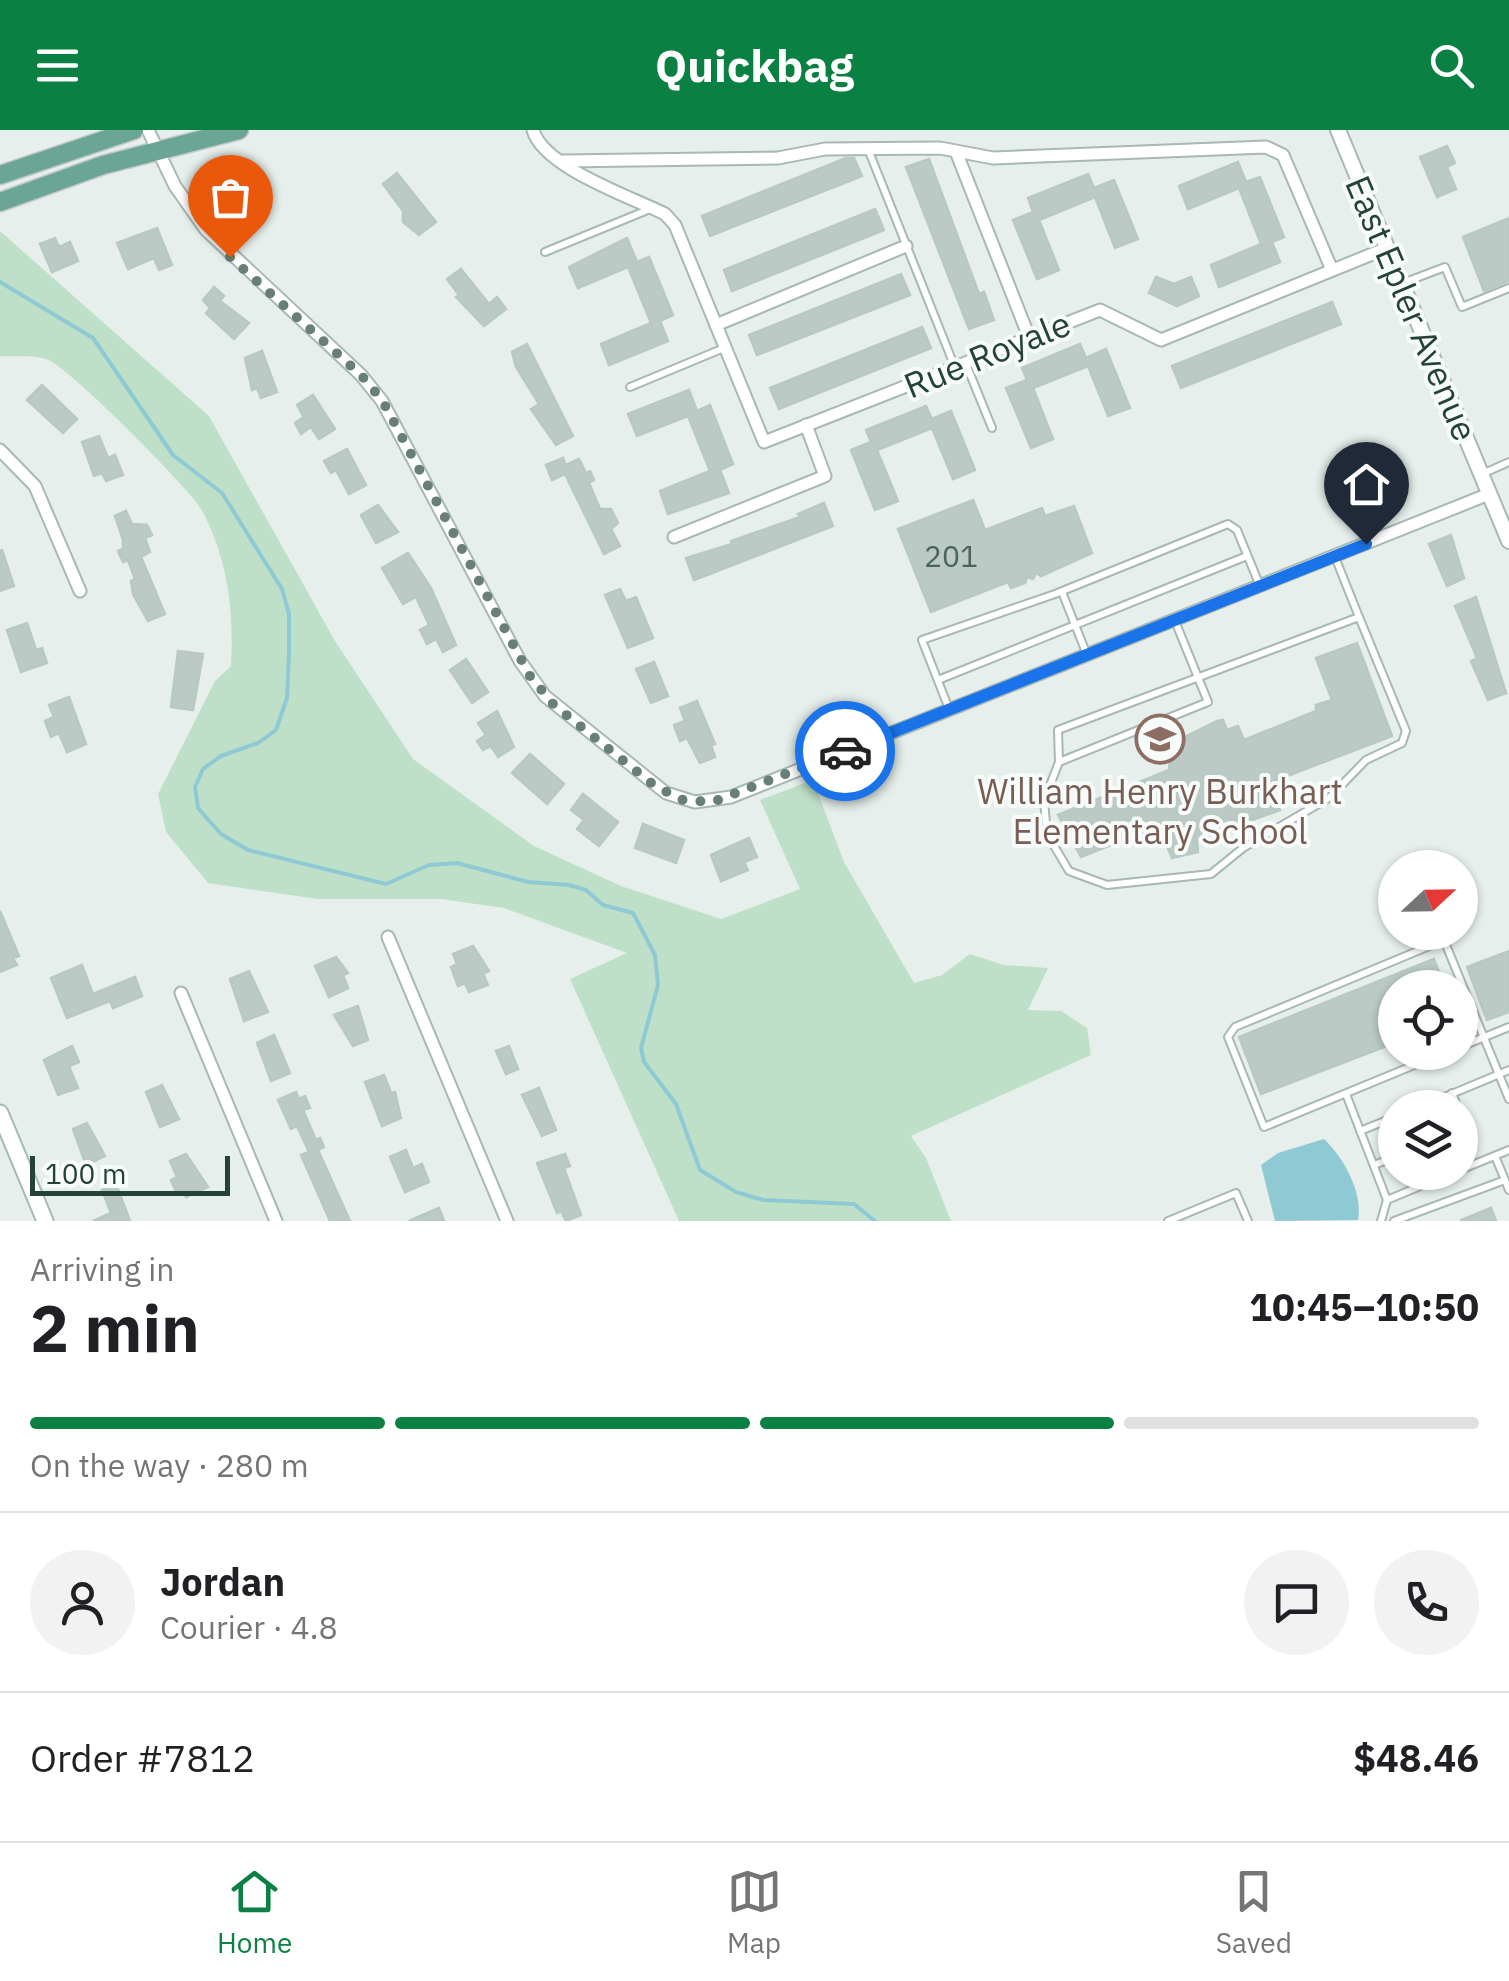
<!DOCTYPE html>
<html lang="en">
<head>
<meta charset="utf-8">
<style>
  :root { --surface:#fff; --page:#f2f2f2; --text:#202124; --muted:#757577; --line:#e0e0e0; --accent:#0b8043 }
  body { margin:0; font-family:"IBM Plex Sans",sans-serif; background:var(--page); color:var(--text); height:100vh; display:flex; flex-direction:column; font-size:38px; white-space:nowrap }
  * { box-sizing:border-box; margin:0 }
  p { font-size:32px; color:var(--muted) }
  .icon { flex:none; width:55px; height:55px; fill:none; stroke:currentColor; stroke-width:2; stroke-linecap:round; stroke-linejoin:round }
  .map { position:relative; height:1091px; overflow:hidden }
  .side { display:flex; flex-direction:column; background:var(--surface); flex:1 }
  .side>* { flex:none }
  .needle { width:65px; rotate:68deg }
  .tools { position:absolute; left:1378px; top:720px; display:grid; gap:20px }
  .tools a { display:grid; place-items:center; width:100px; height:100px; border-radius:50%; background:var(--surface); box-shadow:0 2px 8px #0004; font-size:50px }
  .scale { position:absolute; left:30px; bottom:25px; width:200px; box-sizing:border-box; padding-left:10px; border:5px solid #24423a; border-top:0; font-size:28px; line-height:35px; white-space:nowrap; color:#24423a; -webkit-text-stroke:8px #f7fbf9; paint-order:stroke }
  .pin { position:absolute; display:grid; place-items:center; width:85px; height:85px; color:#fff; margin:-102px -42px; border-radius:50% 50% 50% 0; rotate:-45deg; box-shadow:0 0 10px #0007 }
  .pin .icon { rotate:45deg }
  .courier { position:absolute; display:grid; place-items:center; width:100px; height:100px; margin:-50px; border:8px solid #1a73e8; border-radius:50%; background:#fff; color:#222; box-shadow:0 2px 12px #0007 }
  .head em { font-style:normal; font-weight:800 }
  .head div { display:flex; flex-direction:column-reverse }
  .head { display:flex; align-items:center; justify-content:space-between; height:170px; padding:0 30px }
  h1 { font-size:65px; font-weight:800; line-height:75px }
  .bar { display:grid; grid-template-columns:repeat(4,1fr); gap:15px 10px; align-content:center; height:120px; padding:0 30px }
  .bar i { height:12px; border-radius:8px; background:var(--line) }
  .bar .on { background:var(--accent) }
  .bar p { grid-column:span 4 }
  .line { display:flex; align-items:center; gap:25px; padding:0 30px; border-top:2px solid var(--line) }
  .line div { flex:1 }
  .round { display:grid; place-items:center; flex:none; width:105px; height:105px; border-radius:52px; background:var(--page) }
  header { display:flex; justify-content:space-between; align-items:center; height:130px; padding:0 30px; background:var(--accent); color:#fff; font-size:45px; font-weight:800 }
  .tab-bar { display:flex; justify-content:space-around; align-items:center; height:140px; border-top:2px solid var(--line); background:var(--surface); font-size:28px; color:var(--muted) }
  .tab-bar a { display:grid; justify-items:center; gap:5px }
  .tab-bar .on { color:var(--accent) }
  .map>svg:first-child { display:block }
  .green { fill:#bfe0c8 }
  .water { fill:#8ec9d4 }
  .lines { fill:none; stroke-linecap:round; stroke-linejoin:round }
  .stream { stroke:#8ec9d4; stroke-width:4 }
  .building { fill:#bbcac4; stroke:#b8c9c2; stroke-width:2.5 }
  .service-casing { stroke:#a8b8b2; stroke-width:10 }
  .minor-casing { stroke:#a8b8b2; stroke-width:15 }
  .tertiary-casing { stroke:#a8b8b2; stroke-width:18 }
  .secondary-casing { stroke:#a4bbb3; stroke-width:19 }
  .primary-casing { stroke:#c2cac8; stroke-width:21 }
  .service { stroke:#fff; stroke-width:6 }
  .minor { stroke:#fff; stroke-width:11 }
  .tertiary { stroke:#fff; stroke-width:14 }
  .secondary { stroke:#fff; stroke-width:15 }
  .primary { stroke:#6aa596; stroke-width:18 }
  .done { stroke:#687f78; stroke-width:10; stroke-dasharray:0 18 }
  .route { stroke:#1a73e8; stroke-width:12 }
  .labels { text-anchor:middle; dominant-baseline:central; stroke-width:8; stroke-linejoin:round; paint-order:stroke }
  .number-label { font-size:30px; fill:#4a645c }
  .street-label { font-size:35px; fill:#24423a; stroke:#f7fbf9 }
  .education-label { font-size:35px; fill:#785e54; stroke:#f7fbf9 }
</style>
</head>
<body>
<header><svg class="icon" aria-label="menu" viewBox="0 0 24 24"><path d="M4 6h16M4 12h16M4 18h16"/></svg>Quickbag<svg class="icon" aria-label="search" viewBox="0 0 24 24"><circle cx="10" cy="10" r="6"/><path d="M15 15l6 6"/></svg></header>
<div class="map">
<svg width="1509" height="1091" viewBox="0 0 1509 1091">
  <rect width="100%" height="100%" fill="#e6efeb"/>
  <path class="green" d="M0,101L209,286L335,511L413,629L534,716L621,756L721,789L800,759L760,670L813,650L844,732L914,853L942,845L970,824L1004,835L1048,838L1028,880L1061,881L1087,898L1091,925L911,1006L926,1028L951,1091H679L570,849L627,823L504,778L441,769H317L208,753L166,702L158,664L215,551L231,536C234,481 228,428 201,379C189,358 66,234 46,229C33,225 14,227 0,226Z"/>
  <path class="water" d="M1324,1009C1344,1028 1363,1063 1358,1090L1275,1091L1261,1035L1278,1023Z"/>
  <g class="lines">
    <path class="stream" d="M0,152L93,208L173,325L222,363L282,459L289,484V525L287,568L276,600L258,613L221,626L203,639L195,657L198,678L221,704L248,720L386,754L429,735L457,733L528,752L569,755L586,760L603,775L633,783L655,825L658,855L641,918L644,932L676,974L700,1040L736,1062L763,1070L854,1074L875,1091"/>
  </g>
  <g class="building">
    <path d="M1447,16L1455,33L1447,37L1456,59L1437,67L1420,27Z"/>
    <path d="M846,28H854L862,46L710,106L702,86Z"/>
    <path d="M929,29L979,164L984,162L994,190L969,199L906,37Z"/>
    <path d="M1238,32L1246,52L1260,47L1284,107L1272,112L1280,132L1219,157L1211,135L1261,114L1239,58L1188,79L1179,56Z"/>
    <path d="M397,43L436,92L419,105L403,92V81L383,54Z"/>
    <path d="M1088,44L1094,58L1114,50L1138,109L1115,118L1095,67L1039,90L1059,140L1037,149L1013,90L1033,82L1028,68Z"/>
    <path d="M875,79L884,100L732,161L724,140Z"/>
    <path d="M1509,88V151L1484,161L1463,107Z"/>
    <path d="M157,98L172,135L159,140L154,128L128,139L117,113Z"/>
    <path d="M55,108L59,117L70,112L78,131L52,142L40,114Z"/>
    <path d="M627,108L637,132L649,127L673,185L660,191L668,211L609,235L601,214L651,193L628,137L578,158L569,137Z"/>
    <path d="M461,139L489,174L497,167L506,179L484,196L456,167L459,165L447,149Z"/>
    <path d="M901,144L910,165L757,225L749,205Z"/>
    <path d="M1156,147L1174,154L1191,147L1199,166L1177,176L1149,163Z"/>
    <path d="M214,157L224,166L220,171L249,193L234,209L206,183L210,178L203,170Z"/>
    <path d="M1332,172L1341,194L1181,258L1172,236Z"/>
    <path d="M922,197L931,218L779,279L770,258Z"/>
    <path d="M527,214L573,306L556,315L531,279L539,274L516,237L512,222Z"/>
    <path d="M1080,214L1086,228L1106,219L1130,278L1108,286L1088,236L1033,258L1053,309L1031,318L1006,258L1027,250L1022,238Z"/>
    <path d="M262,221L277,262L261,268L257,258L252,260L245,228Z"/>
    <path d="M42,255L77,289L63,303L27,270Z"/>
    <path d="M689,260L697,281L710,275L733,334L720,340L729,363L668,384L660,361L710,341L688,286L637,306L628,284Z"/>
    <path d="M313,265L335,299L319,309L311,297L301,304L295,293L304,287L297,275Z"/>
    <path d="M926,276L932,289L951,281L975,340L953,349L932,298L877,320L898,371L875,380L851,320L871,312L866,300Z"/>
    <path d="M99,306L108,328L115,325L123,345L106,351L102,343L94,346L82,312Z"/>
    <path d="M347,319L366,355L349,364L336,340L331,343L324,331Z"/>
    <path d="M563,328L566,335L579,329L586,343L590,341L594,350L589,353L600,379H611L618,393L611,399L620,416L604,424L565,344L552,350L546,335Z"/>
    <path d="M973,370L985,400L1042,378L1045,386L1074,376L1092,423L1041,446L1036,443L1033,449L1027,447L1025,453L1011,458L1008,452L931,482L898,399Z"/>
    <path d="M824,373L833,396L694,450L686,428L732,414L731,411L800,387L798,384Z"/>
    <path d="M378,375L398,402L376,413L361,385Z"/>
    <path d="M126,381L132,394L147,395L152,405L145,408L150,422L141,427L165,484L148,491L133,464L131,451L135,449L128,430L123,432L118,421L123,419V410L115,386Z"/>
    <path d="M1451,405L1464,448L1447,456L1429,414Z"/>
    <path d="M2,420L14,456L0,461V421Z"/>
    <path d="M408,423L431,458L456,515L443,522L436,509L427,514L420,500L429,495L416,467L403,474L382,438Z"/>
    <path d="M620,459L626,471L636,467L653,508L628,518L605,465Z"/>
    <path d="M1476,467L1506,563L1488,570L1471,531L1477,528L1455,476Z"/>
    <path d="M27,493L36,520L42,518L47,533L21,542L7,500Z"/>
    <path d="M1357,513L1392,606L1269,653L1280,680L1197,710L1198,722L1172,728L1159,696L1081,727L1058,685L1169,640L1170,627L1181,609L1217,591L1223,590L1227,600L1238,596L1244,610L1316,581V575L1332,570L1316,528Z"/>
    <path d="M178,521L203,524L193,580L171,577Z"/>
    <path d="M466,529L488,562L472,573L450,540Z"/>
    <path d="M654,532L668,566L651,573L636,539Z"/>
    <path d="M69,567L86,614L67,622L59,603L51,607L45,591L54,587L49,575Z"/>
    <path d="M697,571L715,614L711,615L715,627L700,633L687,608L680,611L674,595L685,591L680,578Z"/>
    <path d="M497,581L514,617L498,627L491,616L483,620L477,611L486,605L478,593Z"/>
    <path d="M530,624L564,654L547,674L512,643Z"/>
    <path d="M583,664L618,692L599,716L577,699L584,690L571,680Z"/>
    <path d="M643,694L684,710L676,733L635,718Z"/>
    <path d="M749,708L757,727L744,732L748,740L721,751L711,725Z"/>
    <path d="M0,781L19,826L13,828L17,835L0,842Z"/>
    <path d="M473,816L489,841L483,844L488,855L469,862L465,853L458,856L451,837L457,834L453,824Z"/>
    <path d="M1509,821V882L1487,890L1467,837Z"/>
    <path d="M336,827L348,843L343,845L348,858L329,867L315,836Z"/>
    <path d="M1434,829L1445,858H1395V913L1261,964L1239,907Z"/>
    <path d="M82,835L93,864L135,847L142,866L113,878L110,871L67,888L51,848Z"/>
    <path d="M249,841L268,882L244,891L230,849Z"/>
    <path d="M358,876L368,910L353,916L334,885Z"/>
    <path d="M274,905L290,943L271,951L257,913Z"/>
    <path d="M72,916L79,932L69,936L78,958L58,965L44,930Z"/>
    <path d="M509,916L518,939L506,944L496,921Z"/>
    <path d="M384,945L391,963L395,962L401,988L382,996L365,952Z"/>
    <path d="M162,955L179,989L160,997L146,962Z"/>
    <path d="M539,958L556,1000L542,1006L522,965Z"/>
    <path d="M296,962L299,969L305,966L310,978L303,980L316,1010L320,1008L324,1017L318,1020L350,1091H330L301,1025L309,1022L297,996L291,999L278,970Z"/>
    <path d="M87,993L105,1026L86,1035L73,999Z"/>
    <path d="M406,1020L413,1038L422,1034L429,1052L405,1062L390,1027Z"/>
    <path d="M186,1024L208,1057L186,1067L183,1061L177,1064L171,1050L177,1047L170,1031Z"/>
    <path d="M565,1024L570,1036L564,1038L581,1085L566,1091L561,1081L557,1083L537,1033Z"/>
    <path d="M116,1054L130,1091H93L111,1083L102,1060Z"/>
    <path d="M439,1078L444,1091H409Z"/>
    <path d="M1491,1078L1496,1091H1461V1090Z"/>
  </g>
  <g class="lines">
    <g class="service-casing">
      <g id="service">
        <path d="M868,19L954,235"/>
        <path d="M545,122L650,79"/>
        <path d="M1403,153L1445,137L1462,177L1509,158"/>
        <path d="M966,234L992,298"/>
        <path d="M630,257L724,218"/>
        <path d="M1482,344L1509,332"/>
        <path d="M1335,427L1359,487L1058,600L1059,632L1044,671L1047,704L1069,741L1107,755L1211,744L1243,718L1329,668L1366,630L1402,613L1406,601L1359,487"/>
        <path d="M1062,462L1087,525"/>
        <path d="M938,550L1247,426"/>
        <path d="M949,579L922,510L1055,464L1228,394L1237,400L1260,456"/>
        <path d="M1059,632L1208,572L1175,491"/>
        <path d="M1460,917L1509,897"/>
        <path d="M1446,922L1264,997L1228,907L1235,897L1444,810L1509,969"/>
        <path d="M1452,963L1458,978"/>
        <path d="M1346,964L1387,1070L1454,1042"/>
        <path d="M1418,978L1509,940"/>
        <path d="M1460,981L1468,999L1460,1002"/>
        <path d="M1360,1001L1395,987"/>
        <path d="M1495,1026L1505,1050"/>
        <path d="M1374,1035L1395,1027"/>
        <path d="M1460,1040L1509,1020"/>
        <path d="M1168,1091L1236,1063L1248,1091"/>
        <path d="M1381,1091L1387,1070"/>
        <path d="M1394,1091L1505,1050L1509,1060"/>
      </g>
    </g>
    <g class="minor-casing">
      <g id="minor">
        <path d="M148,0L175,56L206,100L361,245L382,271L520,531L545,566L666,663L695,672L731,667L1489,364"/>
        <path d="M533,0C543,37 631,67 665,84L675,95L764,312L1100,180L1161,210L1387,118"/>
        <path d="M957,24L1029,207"/>
        <path d="M562,31L778,28L825,19L940,18L993,28L1266,17L1283,25L1332,140"/>
        <path d="M716,195L906,116"/>
        <path d="M0,320L35,356L80,461"/>
        <path d="M674,407L825,346L806,295"/>
        <path d="M388,807L507,1091"/>
        <path d="M181,863L276,1091"/>
      </g>
    </g>
    <g class="tertiary-casing">
      <path id="tertiary" d="M1338,0L1509,411"/>
    </g>
    <g class="secondary-casing">
      <path id="secondary" d="M0,983L45,1091"/>
    </g>
    <g class="primary-casing">
      <g id="primary">
        <path d="M0,45L134,0"/>
        <path d="M0,72L103,35L239,0"/>
      </g>
    </g>
    <use href="#service" class="service"/>
    <use href="#minor" class="minor"/>
    <use href="#tertiary" class="tertiary"/>
    <use href="#secondary" class="secondary"/>
    <use href="#primary" class="primary"/>
  </g>
  <g class="lines">
    <path class="done" d="M230,127L361,245L382,270L530,546L554,575L655,656L683,670L713,672L845,621"/>
    <path class="route" d="M845,621L1366,414"/>
  </g>
  <defs>
    <g id="school-ring" transform="scale(2.5)"><circle r="9.5" fill="#f7fbf9" stroke="#8d6e63" stroke-width="1.5"/><path d="M0-5L7-2L0 1L-7-2ZM-4 1L0 2.5L4 1V4Q0 6-4 4Z" fill="#8d6e63"/></g>
  </defs>
  <g fill-rule="evenodd">
    <use href="#school-ring" x="1160" y="609"/>
  </g>
  <g class="labels">
    <g class="number-label">
      <text x="951" y="425">201</text>
    </g>
    <g class="street-label">
      <text transform="translate(1412 178) rotate(67)">East Epler Avenue</text>
      <text transform="translate(987 224) rotate(-22)">Rue Royale</text>
    </g>
    <g class="education-label">
      <text x="1160" y="661">William Henry Burkhart<tspan x="1160" dy="40">Elementary School</tspan></text>
    </g>
  </g>
</svg>
<div class="tools">
<a><svg class="needle" viewBox="-14 -14 28 28"><path d="M0-13l5 13h-10z" fill="#e53935"/><path d="M0 13l5-13h-10z" fill="#757577"/></svg></a>
<a><svg class="icon" aria-label="locate" viewBox="0 0 24 24"><circle cx="12" cy="12" r="6"/><path d="M12 2v4M12 18v4M2 12h4M18 12h4"/></svg></a>
<a><svg class="icon" aria-label="layers" viewBox="0 0 24 24"><path d="M12 4l9 5-9 5-9-5zM3 14l9 5 9-5"/></svg></a>
</div>
<div class="scale">100 m</div>
<div class="pin" style="left:230px;top:127px;background:#ea580c"><svg class="icon" aria-label="bag" viewBox="0 0 24 24"><path d="M5 8h14l-1 12H6zM9 8a3 3 0 0 1 6 0"/></svg></div>
<div class="pin" style="left:1366px;top:414px;background:#1f2937"><svg class="icon" aria-label="home" viewBox="0 0 24 24"><path d="M3 11l9-7 9 7M6 9v11h12V9"/></svg></div>
<div class="courier" style="left:845px;top:621px"><svg class="icon" aria-label="car" viewBox="0 0 24 24"><path d="M5 17H2v-5l4-1 3-4h7l3 4 3 1v5h-3M9 17h6M6 11h13"/><circle cx="7" cy="17" r="2"/><circle cx="17" cy="17" r="2"/></svg></div>
</div>
<section class="side">
<div class="head"><div><h1>2 min</h1><p>Arriving in</p></div><em>10:45–10:50</em></div>
<div class="bar"><i class="on"></i><i class="on"></i><i class="on"></i><i></i><p>On the way · 280 m</p></div>
<div class="line" style="height:180px"><a class="round"><svg class="icon" aria-label="person" viewBox="0 0 24 24"><circle cx="12" cy="8" r="4"/><path d="M4 21q1-7 8-7t8 7"/></svg></a><div><b>Jordan</b><p>Courier · 4.8</p></div><a class="round"><svg class="icon" aria-label="chat" viewBox="0 0 24 24"><path d="M4 5h16v11H9l-5 4z"/></svg></a><a class="round"><svg class="icon" aria-label="phone" viewBox="0 0 24 24"><path d="M5 4h4l2 5-3 2q2 4 5 5l2-3 5 2v4C11 20 4 13 5 4z"/></svg></a></div>
<div class="line" style="height:130px"><div>Order #7812</div><b>$48.46</b></div>
</section>
<nav class="tab-bar">
<a class="on"><svg class="icon" aria-label="home" viewBox="0 0 24 24"><path d="M3 11l9-7 9 7M6 9v11h12V9"/></svg>Home</a>
<a><svg class="icon" aria-label="map" viewBox="0 0 24 24"><path d="M3 6l6-2 6 2 6-2v14l-6 2-6-2-6 2zM9 4v14M15 6v14"/></svg>Map</a>
<a><svg class="icon" aria-label="saved" viewBox="0 0 24 24"><path d="M7 4h10v16l-5-4-5 4z"/></svg>Saved</a>
</nav>
</body>
</html>
